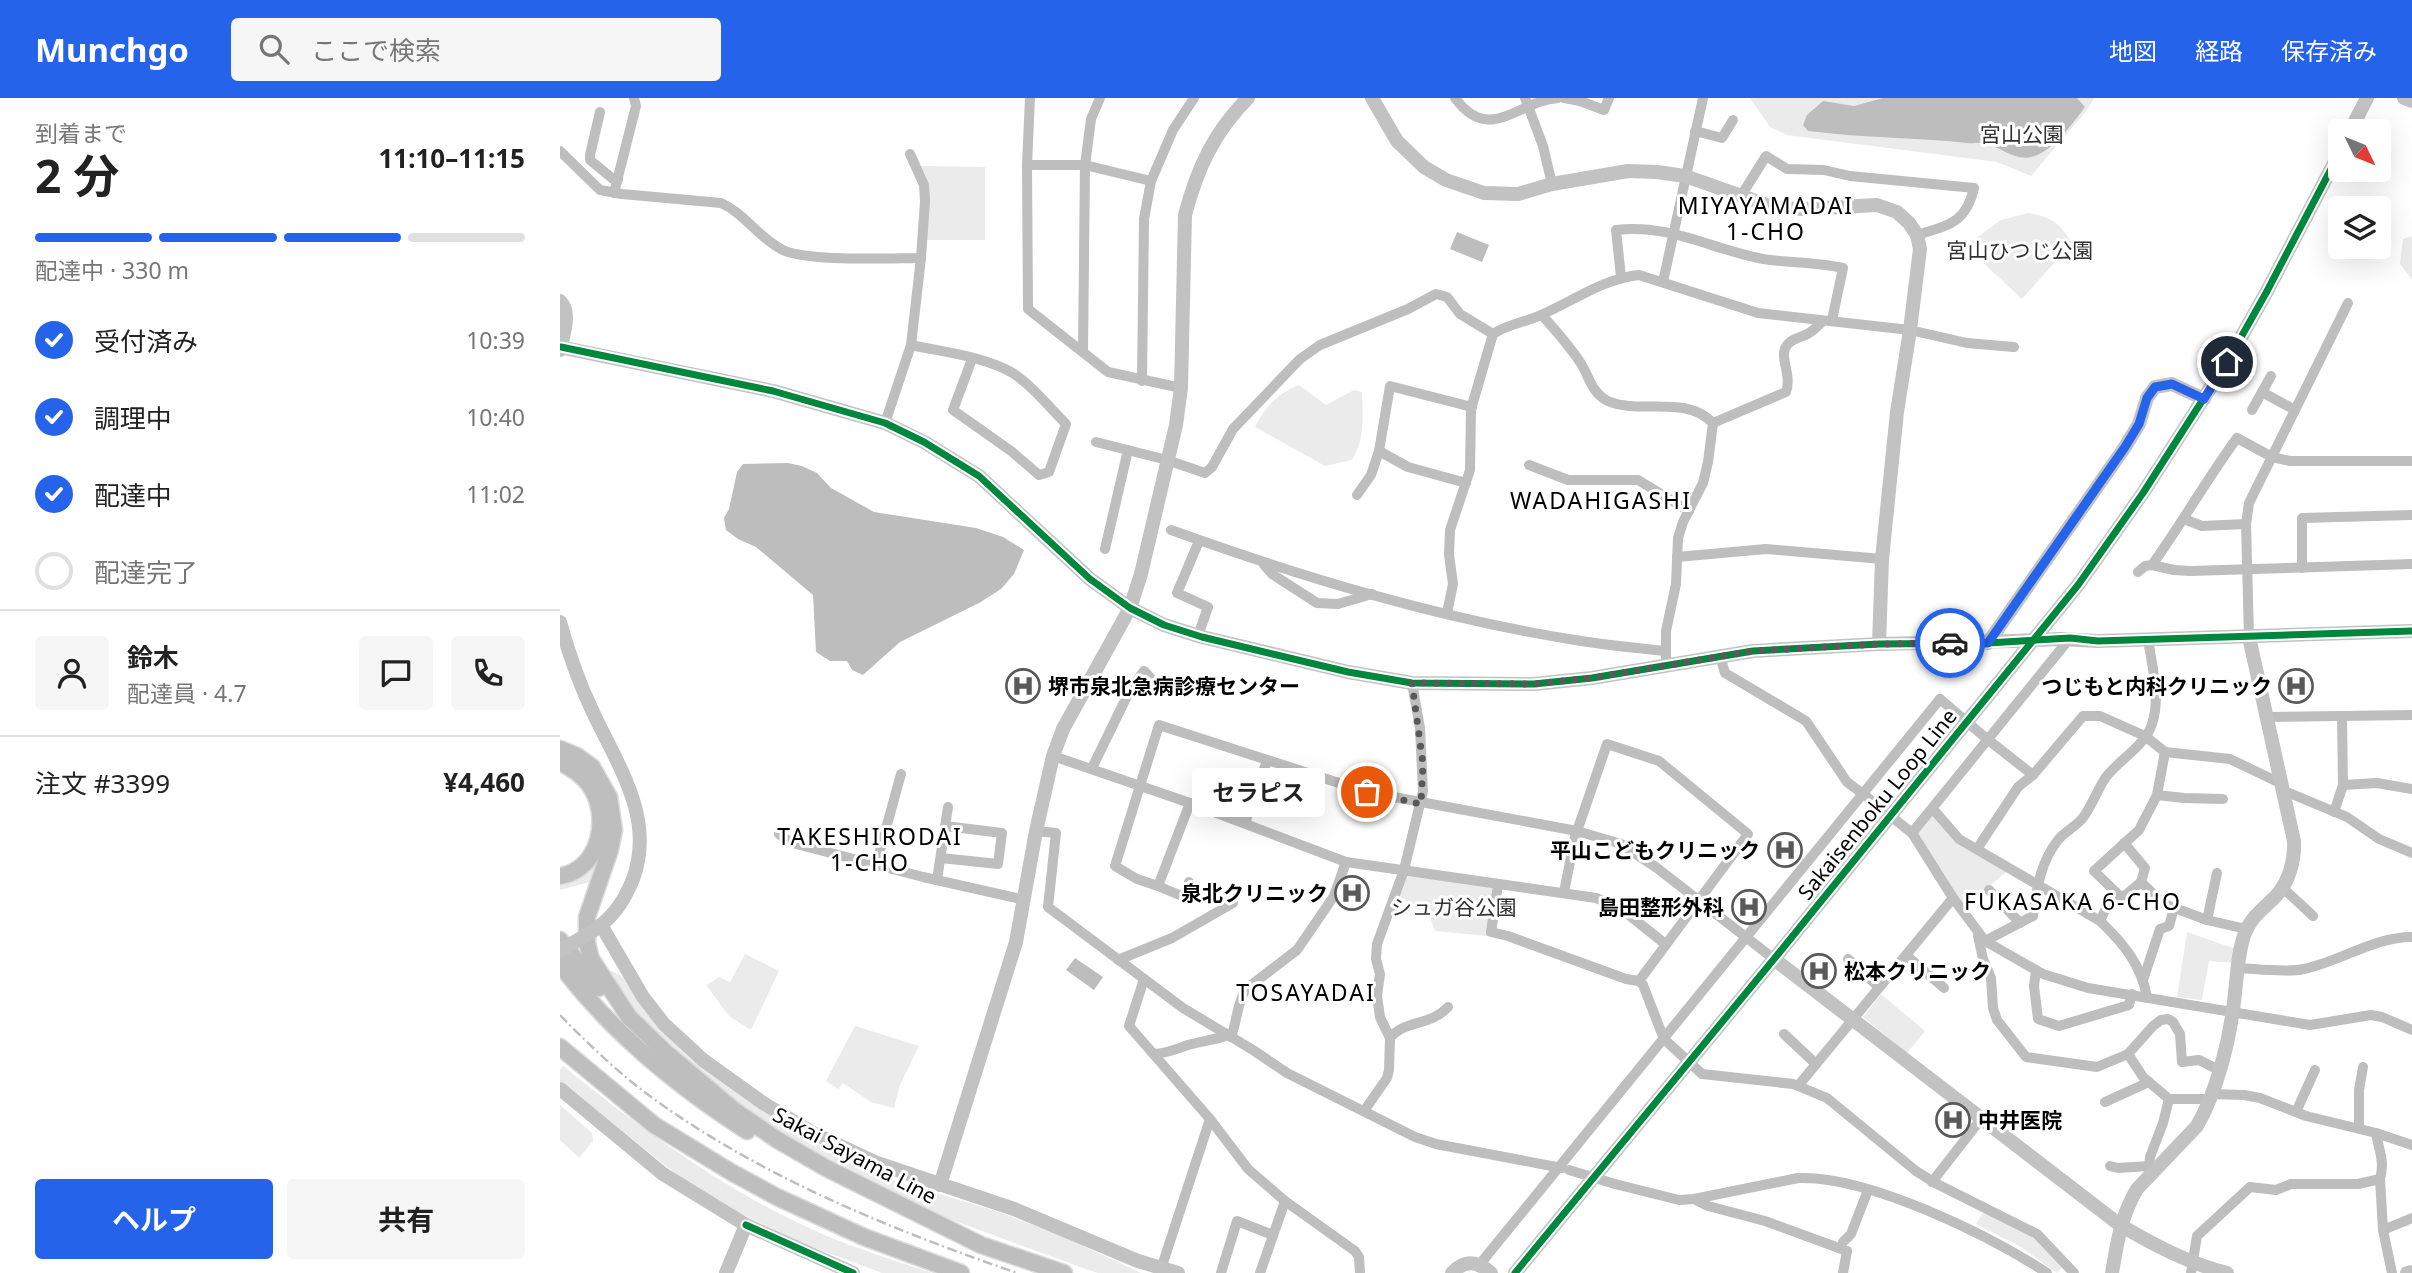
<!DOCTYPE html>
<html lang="ja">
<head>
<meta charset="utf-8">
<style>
  :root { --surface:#fff; --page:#f6f6f6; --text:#222; --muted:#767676; --line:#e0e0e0; --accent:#2563eb }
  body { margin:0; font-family:"Noto Sans","Noto Sans JP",sans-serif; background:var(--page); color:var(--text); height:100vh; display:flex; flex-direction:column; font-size:26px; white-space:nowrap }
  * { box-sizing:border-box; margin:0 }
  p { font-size:23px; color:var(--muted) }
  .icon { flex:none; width:38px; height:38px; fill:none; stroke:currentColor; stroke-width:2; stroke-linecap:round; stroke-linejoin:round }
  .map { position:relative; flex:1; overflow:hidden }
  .panel { display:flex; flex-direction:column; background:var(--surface); width:560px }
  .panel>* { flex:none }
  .needle { width:46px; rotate:133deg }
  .tools { position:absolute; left:1768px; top:21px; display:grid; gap:14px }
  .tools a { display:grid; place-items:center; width:63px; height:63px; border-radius:7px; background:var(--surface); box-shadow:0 7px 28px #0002; font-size:35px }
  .pin { position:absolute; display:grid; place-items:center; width:60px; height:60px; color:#fff; margin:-30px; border:4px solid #fff; border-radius:50%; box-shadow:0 2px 7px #0007 }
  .courier { position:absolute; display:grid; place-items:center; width:70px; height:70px; margin:-35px; border:5px solid #2563eb; border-radius:50%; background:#fff; color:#222; box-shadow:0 2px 9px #0007 }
  .bubble { position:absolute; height:49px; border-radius:7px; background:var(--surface); box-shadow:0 7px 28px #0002; font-size:23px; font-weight:700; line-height:49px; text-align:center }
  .overview em { font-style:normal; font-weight:700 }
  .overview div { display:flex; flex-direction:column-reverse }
  .overview { display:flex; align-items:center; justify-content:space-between; height:119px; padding:0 35px }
  h1 { font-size:46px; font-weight:700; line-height:52px }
  .bar { display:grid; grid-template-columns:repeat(4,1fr); gap:10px 7px; align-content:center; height:84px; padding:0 35px }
  .bar i { height:9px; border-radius:5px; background:var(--line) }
  .bar .current { background:var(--accent) }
  .bar p { grid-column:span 4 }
  .line { display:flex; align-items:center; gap:18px; padding:0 35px; border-top:2px solid var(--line) }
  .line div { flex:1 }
  .round { display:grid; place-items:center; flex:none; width:74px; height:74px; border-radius:7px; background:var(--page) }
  ol { padding:0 35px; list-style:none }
  li { display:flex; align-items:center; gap:21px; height:77px }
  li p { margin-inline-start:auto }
  li .icon { padding:7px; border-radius:50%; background:var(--accent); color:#fff; stroke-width:4 }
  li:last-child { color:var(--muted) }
  li i { width:38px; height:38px; border:4px solid var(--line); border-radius:50% }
  .action { display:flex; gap:14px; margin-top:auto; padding:14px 35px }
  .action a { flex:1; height:80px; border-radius:7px; background:var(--accent); color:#fff; font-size:28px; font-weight:700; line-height:80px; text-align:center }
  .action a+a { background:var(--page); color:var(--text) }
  header { display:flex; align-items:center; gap:42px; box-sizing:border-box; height:98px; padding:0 35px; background:var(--accent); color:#fff }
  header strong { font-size:33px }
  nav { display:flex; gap:38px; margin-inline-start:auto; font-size:24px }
  .search { width:490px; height:63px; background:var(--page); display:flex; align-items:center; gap:18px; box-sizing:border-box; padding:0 24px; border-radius:7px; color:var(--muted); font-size:26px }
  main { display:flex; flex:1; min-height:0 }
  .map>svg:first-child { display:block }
  .green { fill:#ebebeb }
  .water { fill:#bdbdbd }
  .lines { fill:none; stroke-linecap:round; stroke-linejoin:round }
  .primary-casing { stroke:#dbdbdb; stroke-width:19 }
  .street { stroke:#bebebe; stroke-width:10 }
  .secondary { stroke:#c2c2c2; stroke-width:14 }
  .primary { stroke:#bebebe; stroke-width:16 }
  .rail { stroke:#bebebe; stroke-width:2.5; stroke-dasharray:10 3.5 2 3.5; stroke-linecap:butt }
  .street-bridge { stroke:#bebebe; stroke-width:10 }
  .secondary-bridge { stroke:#c2c2c2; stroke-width:14 }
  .cycleway-casing { stroke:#fff; stroke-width:11 }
  .cycleway { stroke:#00873e; stroke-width:7 }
  .done { stroke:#595959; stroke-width:7; stroke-dasharray:0 12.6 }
  .route { stroke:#2563eb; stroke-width:9 }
  .labels { text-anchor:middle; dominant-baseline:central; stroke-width:6; stroke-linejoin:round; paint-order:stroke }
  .park-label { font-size:21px; fill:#313131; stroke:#fff }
  .poi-label { font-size:21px; font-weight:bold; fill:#000; stroke:#fff; text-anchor:end }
  .street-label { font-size:21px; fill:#000; stroke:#fff }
  .neighbourhood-label { font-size:23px; letter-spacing:2px; fill:#000; stroke:#fff }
</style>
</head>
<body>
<header>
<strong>Munchgo</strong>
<div class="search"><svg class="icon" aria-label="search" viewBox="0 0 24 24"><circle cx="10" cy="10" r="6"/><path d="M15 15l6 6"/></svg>ここで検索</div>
<nav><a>地図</a><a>経路</a><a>保存済み</a></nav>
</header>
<main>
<section class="panel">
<div class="overview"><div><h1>2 分</h1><p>到着まで</p></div><em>11:10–11:15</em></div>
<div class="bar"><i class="current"></i><i class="current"></i><i class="current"></i><i></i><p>配達中 · 330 m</p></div>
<ol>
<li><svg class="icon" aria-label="check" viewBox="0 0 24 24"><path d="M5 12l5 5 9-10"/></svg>受付済み<p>10:39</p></li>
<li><svg class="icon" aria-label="check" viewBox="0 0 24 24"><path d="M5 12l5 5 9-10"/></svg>調理中<p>10:40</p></li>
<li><svg class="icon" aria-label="check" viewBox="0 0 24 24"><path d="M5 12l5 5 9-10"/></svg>配達中<p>11:02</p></li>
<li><i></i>配達完了</li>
</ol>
<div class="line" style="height:126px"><a class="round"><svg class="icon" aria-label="person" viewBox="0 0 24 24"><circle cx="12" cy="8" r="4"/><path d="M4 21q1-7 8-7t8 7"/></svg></a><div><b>鈴木</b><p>配達員 · 4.7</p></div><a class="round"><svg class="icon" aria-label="chat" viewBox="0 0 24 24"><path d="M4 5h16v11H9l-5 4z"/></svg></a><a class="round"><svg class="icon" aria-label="phone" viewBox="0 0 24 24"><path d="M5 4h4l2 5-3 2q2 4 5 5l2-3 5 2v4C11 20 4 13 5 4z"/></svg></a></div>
<div class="line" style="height:91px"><div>注文 #3399</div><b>¥4,460</b></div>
<div class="action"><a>ヘルプ</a><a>共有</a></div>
</section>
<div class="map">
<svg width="1852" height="1175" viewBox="0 0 1852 1175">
  <rect width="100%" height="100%" fill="#fff"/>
  <g class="green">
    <path d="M1190,0H1534L1528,11L1471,78L1437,64L1227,37L1210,29Z"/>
    <path d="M359,68L425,69V142H366Z"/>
    <path d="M1468,115C1492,119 1500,125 1512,145L1462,201L1405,148L1441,122Z"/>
    <path d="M1852,138V182L1840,166L1843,141Z"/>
    <path d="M739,287L766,307L794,292L802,294C803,319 805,341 792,362L765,368L695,329C705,309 718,295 739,287Z"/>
    <path d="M1373,718L1446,774L1406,809L1395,798L1358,735L1369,719Z"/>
    <path d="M40,756L33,783L0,792V784Z"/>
    <path d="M849,777L934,790L927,838L875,833L868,814L838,798L844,780Z"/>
    <path d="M1627,834L1676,851L1674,865L1649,863L1642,902L1617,899Z"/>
    <path d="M185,856L219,873L191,932L169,918L146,887L159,879L170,884Z"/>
    <path d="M43,869L62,878L101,932L131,961L197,1008L250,1042L325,1080L436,1113L502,1138L581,1175H538L523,1170L362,1111L298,1081L190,1017L97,935L58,895Z"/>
    <path d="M1321,896L1365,933L1347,955L1303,919Z"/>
    <path d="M295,928L359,948L340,987L334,1010L311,1004L283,985L278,991L266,983Z"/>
    <path d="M3,968C80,1030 157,1087 247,1129C287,1148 330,1161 372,1175H322L242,1145L181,1116L120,1079L0,984V972Z"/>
    <path d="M0,1007L32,1035L33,1043L19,1060L0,1042Z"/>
    <path d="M1423,1114L1475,1140L1503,1169L1497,1175L1461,1149L1416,1126Z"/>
  </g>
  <g class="water">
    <path d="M1323,0H1517L1525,9C1512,26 1496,50 1475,58C1455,65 1441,48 1423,45C1419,44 1412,46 1407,45C1361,40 1313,40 1267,35L1248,33L1243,27L1247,17L1263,3L1294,8Z"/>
    <path d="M897,134L929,147L922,164L890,151Z"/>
    <path d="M228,365L242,368L257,375L271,390L314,414L416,430L443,439L464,452L454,476L441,491L419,505L340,544L303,577L292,572L287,563H270L256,554L253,497L196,449L178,441L166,432L164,420L169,411L177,374L183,366Z"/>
    <path d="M515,860L543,879L534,892L506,872Z"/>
  </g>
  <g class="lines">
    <g class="primary-casing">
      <g id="primary">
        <path d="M0,651L17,658L32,669L49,699L54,732L50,752L27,819V845L31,861L69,919L104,953L174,1012L216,1041L266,1070L421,1147L504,1175"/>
        <path d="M0,664C12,671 23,677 30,688C51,718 40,772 0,778"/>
        <path d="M0,842L39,890"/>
        <path d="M0,866C50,933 117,988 187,1033"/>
        <path d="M0,949L94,1027L171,1074L217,1099L304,1139L401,1175"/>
      </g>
    </g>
    <g class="street">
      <path d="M470,0L467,67L468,211L548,274L621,290"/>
      <path d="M895,0C930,47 957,3 998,0"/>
      <path d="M965,0L983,48L992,86"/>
      <path d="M1004,0L1020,3L1044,12L1049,0"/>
      <path d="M40,14L30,57V62L53,81L58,82"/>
      <path d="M1135,33L1162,40L1173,22"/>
      <path d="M0,53L40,92L62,96L161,105C184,115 198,139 221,151C243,164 330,160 361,160"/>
      <path d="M467,67H525L591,83"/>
      <path d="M54,95L76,8L74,0"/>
      <path d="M1181,98L1206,58L1227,71L1264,72L1290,78L1414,90C1406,125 1389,127 1357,137"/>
      <path d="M1061,179L1056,132C1109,125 1153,152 1203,161C1229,165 1256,164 1283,170L1272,222"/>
      <path d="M1103,184L1143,0"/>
      <path d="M982,217C995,232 1009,247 1020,264C1029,277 1031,295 1048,303C1080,317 1125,296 1153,325L1148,364L1143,385L1123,424L1118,440L1116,486L1106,533V560"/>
      <path d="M351,247C383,254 422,258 451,274C471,286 489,309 506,326L489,374L479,377L451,353L393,312L412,261"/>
      <path d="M523,254L525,67L531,21L540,0"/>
      <path d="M582,283L584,121L591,83L613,32L634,0"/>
      <path d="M1702,294L1735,312"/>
      <path d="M1692,312L1711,278"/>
      <path d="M325,325L351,247L361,160L365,103L364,87L350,56"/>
      <path d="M1153,325L1226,294C1233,275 1216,257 1229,245C1234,240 1243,239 1249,235C1254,232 1258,228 1262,224"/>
      <path d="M536,344L607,362L645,375L652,369L673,331L740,261L760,247L848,211L876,196L887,199L900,216L933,236"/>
      <path d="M819,353L848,369L906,385"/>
      <path d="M969,367L1008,382H1078L1129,413"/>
      <path d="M797,397L811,377L819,353L830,288L912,309"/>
      <path d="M1624,421L1642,428L1686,426"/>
      <path d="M611,432C742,479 877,520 1015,542C1045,547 1075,550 1105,553"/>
      <path d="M545,451L568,352"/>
      <path d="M1117,459L1206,451L1322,461"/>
      <path d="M704,467L712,476L757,505L778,506L812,496"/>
      <path d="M1592,467L1614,472L1630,473L1852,466"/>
      <path d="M1742,470V420L1852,417"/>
      <path d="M1578,474L1585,468L1592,467C1622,425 1647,381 1677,340L1712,359L1730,363H1852"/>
      <path d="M887,515L893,486L889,457L890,432L910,372L911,311L933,236C948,226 967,224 983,216C1015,202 1043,181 1079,177L1198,215L1350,232L1407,245L1454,249"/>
      <path d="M638,538L648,509L617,495L639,443"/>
      <path d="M1689,539L1686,426L1689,405L1788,205"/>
      <path d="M1510,540L1352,735L1393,800L1425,843L1473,818C1477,790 1480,765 1498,742C1504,734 1515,729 1522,721C1532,708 1537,692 1546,679C1560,661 1585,648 1592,626C1601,599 1592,569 1588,541"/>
      <path d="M1160,558L1165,575L1246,623L1287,684L1307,699"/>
      <path d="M1706,619L1852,617"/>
      <path d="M1427,641L1473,677"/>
      <path d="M1605,654L1670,661L1720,685"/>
      <path d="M493,658L630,705L786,764L1036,800L1059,809L1104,845"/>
      <path d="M532,670L571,590L584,573L602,592"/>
      <path d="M1783,687L1817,685L1852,691"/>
      <path d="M1722,692L1787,719L1819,741L1852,755"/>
      <path d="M1597,697L1624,700L1663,701"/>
      <path d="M630,705L598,788L577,781L555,768L599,627L807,694L1017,733L1061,746L1097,770L1214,861"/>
      <path d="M1373,711L1399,741L1540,823L1547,808L1562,800L1534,773L1579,732L1597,697L1605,654L1585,638L1540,618H1523L1473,677L1458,689L1417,751"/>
      <path d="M1774,714L1783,687L1782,618"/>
      <path d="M685,725L707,663"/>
      <path d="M476,733L496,735L488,809L623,910L693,952L727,975L855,1039L876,1046L1002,1070"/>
      <path d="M219,736L230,744L240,747L363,779L465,802"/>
      <path d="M381,760L438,766L442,735L385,728"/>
      <path d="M316,767L341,676"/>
      <path d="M377,782L388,709"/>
      <path d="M1581,784L1604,806L1647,822L1686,831"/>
      <path d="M938,787L931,834L948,838L1066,881L1079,883L1083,887L1104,941L1142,976L1233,986L1267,1000L1356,1073L1375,1085L1477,1136L1514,1175"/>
      <path d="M598,788L624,799L629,784"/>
      <path d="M1722,789L1753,818"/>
      <path d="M1429,792L1460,825"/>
      <path d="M1004,794L1015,739L1047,646L1099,663L1188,736L1079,883"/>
      <path d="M1562,800L1581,784L1585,770L1564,745"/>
      <path d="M1647,822L1657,775"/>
      <path d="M1540,823C1563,845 1581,866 1587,899"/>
      <path d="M1418,838L1423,861L1431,880L1433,910L1437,922L1466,959L1537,969L1568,956L1593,928L1601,922L1608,921L1613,924L1620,936L1622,964L1639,962L1659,972"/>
      <path d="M1425,843L1483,876L1528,890L1750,927L1811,917L1822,919L1852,932"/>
      <path d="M1346,857L1384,890"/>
      <path d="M1288,861L1319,889"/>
      <path d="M558,862L612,840L673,805"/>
      <path d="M1679,870C1698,871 1726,875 1744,871C1781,863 1814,839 1852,839"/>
      <path d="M1476,872L1474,888L1478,921L1499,928L1569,907L1572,896"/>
      <path d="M584,881L569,928L650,1021L688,1071L725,1103L795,1153L799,1159L800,1175"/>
      <path d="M1583,882L1600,831L1609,828L1614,810"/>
      <path d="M1224,936L1256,966"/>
      <path d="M671,939C677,924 677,904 686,891L737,852L774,798L786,764"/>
      <path d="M830,940C844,922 871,928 888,909"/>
      <path d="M594,956C608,955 616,951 628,947C642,943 655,942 668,937"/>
      <path d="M1568,956L1583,979L1609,1001H1648"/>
      <path d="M1238,988L1393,800"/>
      <path d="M1650,996L1684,997L1700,1000L1746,1018L1816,1035C1819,1053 1825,1063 1820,1081"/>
      <path d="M1545,1004L1589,984"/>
      <path d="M804,1013L827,980L829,972L830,940L820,919L817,898L820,876L816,861L817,846L844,772L863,693L860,630L852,585"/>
      <path d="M1736,1014L1755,972"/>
      <path d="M1799,1031V992L1803,969"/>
      <path d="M1816,1035L1852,1047"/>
      <path d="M1550,1068L1558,1070L1589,1068"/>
      <path d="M1594,1073L1589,1068L1590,1059L1603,1025L1609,1001"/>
      <path d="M1372,1084L1421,1021"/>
      <path d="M1055,1086L1119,1102L1134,1101L1238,1080C1307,1077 1429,1137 1487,1175"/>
      <path d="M1134,1101L1148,1108L1205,1123L1287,1153L1283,1175"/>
      <path d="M1823,1132L1852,1120"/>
      <path d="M1283,1144L1291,1136L1308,1092"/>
      <path d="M920,1166L1380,601"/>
      <path d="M601,1171L650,1021"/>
      <path d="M661,1175L677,1123L713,1137"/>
      <path d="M700,1175L725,1103"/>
      <path d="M1631,1175L1637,1138L1690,1089L1716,1092L1731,1086H1798L1820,1081L1823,1132L1832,1175"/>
    </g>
    <g class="secondary">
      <path d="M812,0L837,43L864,69L886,82L924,95L958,96L992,86L1068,73L1097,74L1125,78L1216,110L1244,111L1317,107L1337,114L1349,125L1357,137L1360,151L1350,232L1337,314L1322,461L1319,546"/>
      <path d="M1844,0L1852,3"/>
      <path d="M1790,33L1807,0"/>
      <path d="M0,203C12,215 3,237 0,252"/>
      <path d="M0,249L213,293L325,325L364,344L419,378L530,481L570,510L604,527L642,539L788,574L852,585L974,586L1032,580L1193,553L1319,546L1454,543"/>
      <path d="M0,524C8,553 18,582 31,610C56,665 96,719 73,781C65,801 56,815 39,829"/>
      <path d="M1500,541L1538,543L1852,533"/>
      <path d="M1428,545L1565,349L1579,326L1587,300L1595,289L1612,286L1644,301"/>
      <path d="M41,827L83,899L104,926L143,962L203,1005L253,1035L317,1065L454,1111L578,1163L618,1175"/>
      <path d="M1214,861L1560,1127C1594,1147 1628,1165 1667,1175"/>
      <path d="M0,991L103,1076L186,1127L293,1175"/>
      <path d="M380,1087L456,844L476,733L493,658L503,631L570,510L581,476L616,327L621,290L625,117C637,71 654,34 688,0"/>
      <path d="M166,1175L186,1127"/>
      <path d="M892,1175C905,1161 917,1163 931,1175"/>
      <path d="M955,1175L1214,861L1518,487L1583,395L1667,264L1706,195L1780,54"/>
      <path d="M1552,1175C1557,1145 1561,1118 1577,1091L1637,1028C1657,993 1669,945 1674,904C1677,882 1677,856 1685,835C1691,819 1704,810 1716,798C1729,784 1735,762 1734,743L1689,539"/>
      <path d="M1847,1175L1852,1174"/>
    </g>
    <use href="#primary" class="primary"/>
    <path class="rail" d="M0,917C33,951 68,984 108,1011C214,1084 336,1133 457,1175"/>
    <g class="street-bridge">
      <path d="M1380,601L1427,641"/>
      <path d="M1309,701L1352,735"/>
      <path d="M1009,1072L1055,1086"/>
    </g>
    <g class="secondary-bridge">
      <path d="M1454,543L1500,541"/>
      <path d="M0,853L39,829"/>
    </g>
    <g class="cycleway-casing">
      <g id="cycleway">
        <path d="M1,249L213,293L325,325L364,344L419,378L530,481L570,510L604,527L642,539L788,574L852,585L974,586L1032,580L1193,553L1319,546L1428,545L1510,540L1538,543L1852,533"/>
        <path d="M186,1127L293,1175"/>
        <path d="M955,1175L1214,861L1518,487L1583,395L1667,264L1706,195L1780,54"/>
      </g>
    </g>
    <use href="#cycleway" class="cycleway"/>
  </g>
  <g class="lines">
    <path class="done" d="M807,694L861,706L863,666L852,585L974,586L1032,580L1193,553L1319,546L1390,545"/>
    <path class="route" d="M1390,545H1428L1565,349L1579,326L1587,300L1595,289L1612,286L1644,301L1667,264"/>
  </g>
  <defs>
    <g id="hospital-ring" transform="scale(1.75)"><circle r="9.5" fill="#fff" stroke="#595959" stroke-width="1.5"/><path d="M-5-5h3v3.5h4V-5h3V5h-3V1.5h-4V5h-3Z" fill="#595959"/></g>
  </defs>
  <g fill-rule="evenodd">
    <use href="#hospital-ring" x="463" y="588"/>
    <use href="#hospital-ring" x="1736" y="588"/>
    <use href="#hospital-ring" x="1225" y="752"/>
    <use href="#hospital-ring" x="792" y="795"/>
    <use href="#hospital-ring" x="1189" y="809"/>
    <use href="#hospital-ring" x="1259" y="873"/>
    <use href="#hospital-ring" x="1393" y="1022"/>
  </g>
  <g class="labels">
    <g class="park-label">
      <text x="1462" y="36">宮山公園</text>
      <text x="1460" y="152">宮山ひつじ公園</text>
      <text x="894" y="809">シュガ谷公園</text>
    </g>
    <g class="poi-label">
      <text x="488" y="588" text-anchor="start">堺市泉北急病診療センター</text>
      <text x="1712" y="588">つじもと内科クリニック</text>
      <text x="1200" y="752">平山こどもクリニック</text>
      <text x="768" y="795">泉北クリニック</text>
      <text x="1164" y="809">島田整形外科</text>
      <text x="1284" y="873" text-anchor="start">松本クリニック</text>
      <text x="1418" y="1022" text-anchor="start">中井医院</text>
    </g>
    <g class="street-label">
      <text transform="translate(1317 706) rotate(-51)">Sakaisenboku Loop Line</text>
      <text transform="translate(295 1057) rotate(28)">Sakai Sayama Line</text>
    </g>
    <g class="neighbourhood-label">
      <text x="1206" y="107">MIYAYAMADAI<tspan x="1206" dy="26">1-CHO</tspan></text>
      <text x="1041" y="402">WADAHIGASHI</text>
      <text x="310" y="738">TAKESHIRODAI<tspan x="310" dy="26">1-CHO</tspan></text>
      <text x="1513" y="803">FUKASAKA 6-CHO</text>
      <text x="746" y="894">TOSAYADAI</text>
    </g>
  </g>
</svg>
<div class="tools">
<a><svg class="needle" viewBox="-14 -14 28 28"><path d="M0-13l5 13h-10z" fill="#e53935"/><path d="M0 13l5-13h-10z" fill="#767676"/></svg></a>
<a><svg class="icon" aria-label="layers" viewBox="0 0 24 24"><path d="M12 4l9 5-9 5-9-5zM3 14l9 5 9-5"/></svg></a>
</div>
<div class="pin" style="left:807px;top:694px;background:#ea580c"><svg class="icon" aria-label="bag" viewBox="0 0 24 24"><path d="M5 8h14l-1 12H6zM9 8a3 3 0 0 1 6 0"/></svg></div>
<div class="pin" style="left:1667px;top:264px;background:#1f2937"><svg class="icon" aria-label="home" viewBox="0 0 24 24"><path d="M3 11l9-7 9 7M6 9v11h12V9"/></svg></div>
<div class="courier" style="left:1390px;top:545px"><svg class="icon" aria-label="car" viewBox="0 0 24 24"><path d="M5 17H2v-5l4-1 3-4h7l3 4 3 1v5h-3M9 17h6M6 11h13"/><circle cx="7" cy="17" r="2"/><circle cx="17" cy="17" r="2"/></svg></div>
<div class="bubble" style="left:632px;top:670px;width:133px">セラピス</div>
</div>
</main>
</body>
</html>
